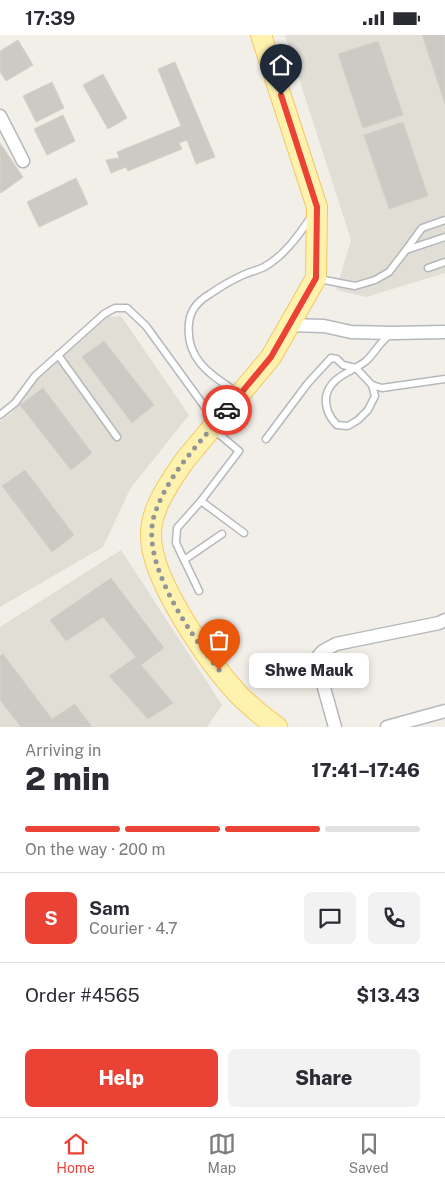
<!DOCTYPE html>
<html lang="en">
<head>
<meta charset="utf-8">
<style>
  :root { --surface:#fff; --page:#f2f2f3; --text:#2b2b33; --muted:#7c7c81; --line:#e1e1e2; --accent:#ea4335 }
  body { margin:0; font-family:"Public Sans",sans-serif; background:var(--page); color:var(--text); height:100vh; display:flex; flex-direction:column; font-size:19px; white-space:nowrap }
  * { box-sizing:border-box; margin:0 }
  p { font-size:16px; color:var(--muted) }
  .icon { flex:none; width:28px; height:28px; fill:none; stroke:currentColor; stroke-width:2; stroke-linecap:round; stroke-linejoin:round }
  .map { position:relative; height:692px; overflow:hidden }
  .drawer { display:flex; flex-direction:column; background:var(--surface); flex:1 }
  .drawer>* { flex:none }
  .pin { position:absolute; display:grid; place-items:center; width:42px; height:42px; color:#fff; margin:-51px -21px; border-radius:50% 50% 50% 0; rotate:-45deg; box-shadow:0 0 5px #0007 }
  .pin .icon { rotate:45deg }
  .courier { position:absolute; display:grid; place-items:center; width:50px; height:50px; margin:-25px; border:4px solid #ea4335; border-radius:50%; background:#fff; color:#222; box-shadow:0 1px 6px #0007 }
  .bubble { position:absolute; height:35px; border-radius:8px; background:var(--surface); box-shadow:0 2px 8px #0003; font-size:16px; font-weight:800; line-height:35px; text-align:center }
  .headline em { font-style:normal; font-weight:800 }
  .headline div { display:flex; flex-direction:column-reverse }
  .headline { display:flex; align-items:center; justify-content:space-between; height:85px; padding:0 25px }
  h1 { font-size:32px; font-weight:800; line-height:38px }
  .bar { display:grid; grid-template-columns:repeat(4,1fr); gap:8px 5px; align-content:center; height:60px; padding:0 25px }
  .bar i { height:6px; border-radius:4px; background:var(--line) }
  .bar .on { background:var(--accent) }
  .bar p { grid-column:span 4 }
  .line { display:flex; align-items:center; gap:12px; padding:0 25px; border-top:1px solid var(--line) }
  .line div { flex:1 }
  .round { display:grid; place-items:center; flex:none; width:52px; height:52px; border-radius:8px; background:var(--page) }
  .action { display:flex; gap:10px; margin-top:auto; padding:10px 25px }
  .action a { flex:1; height:58px; border-radius:8px; background:var(--accent); color:#fff; font-size:20px; font-weight:800; line-height:58px; text-align:center }
  .action a+a { background:var(--page); color:var(--text) }
  .status { display:flex; justify-content:space-between; align-items:center; height:35px; padding:0 25px; background:var(--surface); direction:ltr }
  .status svg { height:14px; fill:currentColor }
  .menu { display:flex; justify-content:space-around; align-items:center; height:70px; border-top:1px solid var(--line); background:var(--surface); font-size:14px; color:var(--muted) }
  .menu a { display:grid; justify-items:center; gap:2px }
  .menu .on { color:var(--accent) }
  .map>svg:first-child { display:block }
  .education { fill:#e1ded6 }
  .building { fill:#cccac5; stroke:#d6d1c6 }
  .lines { fill:none; stroke-linecap:round; stroke-linejoin:round }
  .lane-casing { stroke:#b5b8bc; stroke-width:9 }
  .street-casing { stroke:#b5b8bc; stroke-width:15 }
  .primary-casing { stroke:#f2c960; stroke-width:22 }
  .lane { stroke:#fff; stroke-width:6 }
  .street { stroke:#fff; stroke-width:12 }
  .primary { stroke:#fff2af; stroke-width:20 }
  .done { stroke:#929495; stroke-width:5; stroke-dasharray:0 9 }
  .route { stroke:#ea4335; stroke-width:6 }
</style>
</head>
<body>
<div class="status"><b>17:39</b><svg viewBox="0 0 49 12"><path d="M0 12V9h3v3zM5 12V6h3v6zM10 12V3h3v9zM15 12V0h3v12zM26 1h20v11H26zM47 4h2v5h-2z"/></svg></div>
<div class="map">
<svg width="445" height="692" viewBox="0 0 445 692">
  <rect width="100%" height="100%" fill="#f1efe8"/>
  <g class="education">
    <path d="M285,0H445V238L366,262L336,255L351,205Z"/>
    <path d="M121,281L189,380L130,454L103,512L0,572V386L12,378L35,346L56,324L108,282Z"/>
    <path d="M121,515L222,670L207,692H0V592Z"/>
  </g>
  <g class="building">
    <path d="M422,0H445V69Z"/>
    <path d="M18,5L33,30L6,46L0,37V16Z"/>
    <path d="M378,6L403,80L363,93L338,19Z"/>
    <path d="M175,27L215,122L196,129L187,105L179,108L182,114L128,136L126,132L111,138L106,125L119,123L117,117L181,91L158,34Z"/>
    <path d="M103,39L127,83L108,94L83,50Z"/>
    <path d="M52,47L64,73L36,87L23,61Z"/>
    <path d="M63,80L75,106L47,120L34,94Z"/>
    <path d="M403,87L428,161L389,174L364,100Z"/>
    <path d="M0,108L23,142L1,158L0,157Z"/>
    <path d="M76,143L88,169L39,192L27,167Z"/>
    <path d="M104,306L154,370L132,388L82,322Z"/>
    <path d="M43,353L92,418L71,435L20,370Z"/>
    <path d="M25,435L74,500L52,517L2,451Z"/>
    <path d="M111,543L164,613L141,630L173,668L148,684L109,641L136,622L103,582L66,606L50,585Z"/>
    <path d="M3,619L52,684L75,669L92,692H21L0,665V621Z"/>
  </g>
  <g class="lines">
    <g class="lane-casing">
      <g id="lane">
        <path d="M406,215L422,193L445,185"/>
        <path d="M428,233L445,227"/>
        <path d="M319,244L355,251L375,245L389,237L406,215L445,202"/>
        <path d="M58,320L117,402"/>
        <path d="M372,350L375,361L368,375L358,385L348,391L337,390C329,382 325,374 326,362C330,341 351,338 366,326C375,318 379,307 390,300"/>
        <path d="M238,358C211,340 185,325 189,288C190,275 198,266 210,259C220,252 232,245 243,240C250,237 258,235 264,232C284,221 299,200 311,182"/>
        <path d="M0,380L15,368L35,341L104,279L115,273H127L146,291L215,386"/>
        <path d="M213,394L239,416L201,466L244,498"/>
        <path d="M266,404L308,348L331,323L337,324L343,330L356,333L372,350L382,353L445,344"/>
        <path d="M184,525L222,499"/>
        <path d="M199,556L176,508L177,493L201,466"/>
      </g>
    </g>
    <g class="street-casing">
      <g id="street">
        <path d="M0,81L23,126"/>
        <path d="M289,290L324,291L351,297L393,298L445,297"/>
        <path d="M335,692L316,624L323,616L336,609L439,588L445,585"/>
        <path d="M387,692L445,676"/>
      </g>
    </g>
    <g class="primary-casing">
      <path id="primary" d="M261,0L317,172L316,243L271,322L185,425C170,447 150,474 151,501C151,545 209,628 239,660C251,672 263,682 277,692"/>
    </g>
    <use href="#lane" class="lane"/>
    <use href="#street" class="street"/>
    <use href="#primary" class="primary"/>
  </g>
  <g class="lines">
    <path class="done" d="M219,635C190,599 138,525 155,478C169,438 201,406 227,375"/>
    <path class="route" d="M227,375L271,322L316,243L317,172L281,60"/>
  </g>
</svg>
<div class="pin" style="left:219px;top:635px;background:#ea580c"><svg class="icon" aria-label="bag" viewBox="0 0 24 24"><path d="M5 8h14l-1 12H6zM9 8a3 3 0 0 1 6 0"/></svg></div>
<div class="pin" style="left:281px;top:60px;background:#1f2937"><svg class="icon" aria-label="home" viewBox="0 0 24 24"><path d="M3 11l9-7 9 7M6 9v11h12V9"/></svg></div>
<div class="courier" style="left:227px;top:375px"><svg class="icon" aria-label="car" viewBox="0 0 24 24"><path d="M5 17H2v-5l4-1 3-4h7l3 4 3 1v5h-3M9 17h6M6 11h13"/><circle cx="7" cy="17" r="2"/><circle cx="17" cy="17" r="2"/></svg></div>
<div class="bubble" style="left:249px;top:618px;width:120px">Shwe Mauk</div>
</div>
<section class="drawer">
<div class="headline"><div><h1>2 min</h1><p>Arriving in</p></div><em>17:41–17:46</em></div>
<div class="bar"><i class="on"></i><i class="on"></i><i class="on"></i><i></i><p>On the way · 200 m</p></div>
<div class="line" style="height:90px"><b class="round" style="background:var(--accent);color:#fff">S</b><div><b>Sam</b><p>Courier · 4.7</p></div><a class="round"><svg class="icon" aria-label="chat" viewBox="0 0 24 24"><path d="M4 5h16v11H9l-5 4z"/></svg></a><a class="round"><svg class="icon" aria-label="phone" viewBox="0 0 24 24"><path d="M5 4h4l2 5-3 2q2 4 5 5l2-3 5 2v4C11 20 4 13 5 4z"/></svg></a></div>
<div class="line" style="height:65px"><div>Order #4565</div><b>$13.43</b></div>
<div class="action"><a>Help</a><a>Share</a></div>
</section>
<nav class="menu">
<a class="on"><svg class="icon" aria-label="home" viewBox="0 0 24 24"><path d="M3 11l9-7 9 7M6 9v11h12V9"/></svg>Home</a>
<a><svg class="icon" aria-label="map" viewBox="0 0 24 24"><path d="M3 6l6-2 6 2 6-2v14l-6 2-6-2-6 2zM9 4v14M15 6v14"/></svg>Map</a>
<a><svg class="icon" aria-label="saved" viewBox="0 0 24 24"><path d="M7 4h10v16l-5-4-5 4z"/></svg>Saved</a>
</nav>
</body>
</html>
